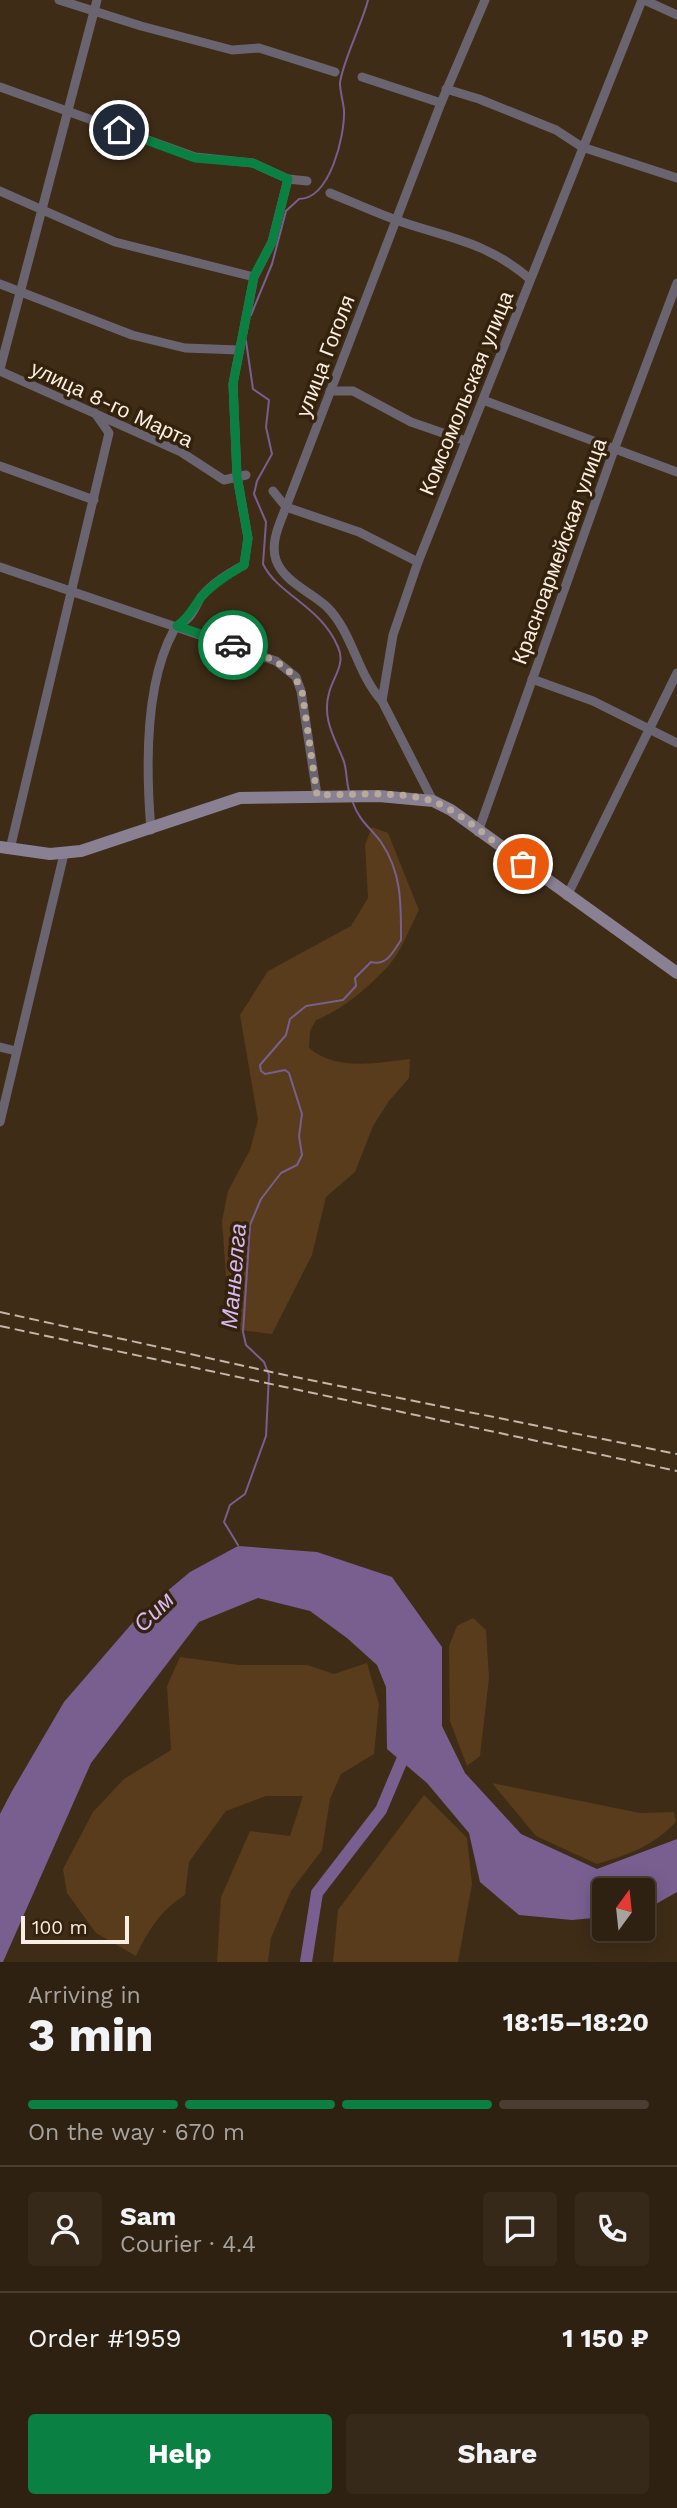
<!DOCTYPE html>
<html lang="en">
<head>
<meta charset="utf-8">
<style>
  :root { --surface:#2e2111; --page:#36291a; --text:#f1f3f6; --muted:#a7a39f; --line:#493e31; --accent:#0b8043 }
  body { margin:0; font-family:"Work Sans",sans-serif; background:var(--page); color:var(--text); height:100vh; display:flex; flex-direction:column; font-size:26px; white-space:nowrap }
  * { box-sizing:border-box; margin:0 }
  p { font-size:23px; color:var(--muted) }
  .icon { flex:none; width:38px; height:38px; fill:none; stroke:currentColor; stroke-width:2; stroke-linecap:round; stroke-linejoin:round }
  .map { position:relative; height:1962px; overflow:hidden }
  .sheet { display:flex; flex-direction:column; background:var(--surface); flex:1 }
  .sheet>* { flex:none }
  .needle { width:46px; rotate:15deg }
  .buttons { position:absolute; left:592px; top:1878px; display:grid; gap:14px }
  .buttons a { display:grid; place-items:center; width:63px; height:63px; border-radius:7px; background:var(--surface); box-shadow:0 4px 18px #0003,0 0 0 2px var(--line); font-size:35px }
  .scale { position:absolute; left:21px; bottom:18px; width:108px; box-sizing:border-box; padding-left:7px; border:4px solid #faeee2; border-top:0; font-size:19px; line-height:24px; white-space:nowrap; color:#faeee2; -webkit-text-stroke:5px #34220d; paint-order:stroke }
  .pin { position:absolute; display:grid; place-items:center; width:60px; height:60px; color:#fff; margin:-30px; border:4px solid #fff; border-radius:50%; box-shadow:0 2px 7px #0007 }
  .courier { position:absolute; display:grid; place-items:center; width:70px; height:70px; margin:-35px; border:5px solid #0b8043; border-radius:50%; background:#fff; color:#222; box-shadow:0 2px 9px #0007 }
  .headline em { font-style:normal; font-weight:700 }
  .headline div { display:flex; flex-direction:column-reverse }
  .headline { display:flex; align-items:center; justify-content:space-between; height:119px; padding:0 28px }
  h1 { font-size:46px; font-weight:700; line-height:52px }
  .bar { display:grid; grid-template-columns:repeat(4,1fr); gap:10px 7px; align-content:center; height:84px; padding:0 28px }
  .bar i { height:9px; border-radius:5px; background:var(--line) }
  .bar .on { background:var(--accent) }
  .bar p { grid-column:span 4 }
  .line { display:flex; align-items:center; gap:18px; padding:0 28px; border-top:2px solid var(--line) }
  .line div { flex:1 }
  .round { display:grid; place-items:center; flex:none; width:74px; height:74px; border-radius:7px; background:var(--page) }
  .action { display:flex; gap:14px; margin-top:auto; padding:14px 28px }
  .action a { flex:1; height:80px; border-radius:7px; background:var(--accent); color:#fff; font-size:28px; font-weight:700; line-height:80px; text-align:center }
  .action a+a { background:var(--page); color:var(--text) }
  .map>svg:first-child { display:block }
  .green { fill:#583c1b }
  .water { fill:#785f90 }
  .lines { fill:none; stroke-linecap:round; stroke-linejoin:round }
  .stream { stroke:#785f90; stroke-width:2 }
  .river { stroke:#785f90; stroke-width:12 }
  .street { stroke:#69646f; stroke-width:9 }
  .secondary { stroke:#898093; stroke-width:12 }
  .rail { stroke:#c4b6a8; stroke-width:2; stroke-dasharray:10 5; stroke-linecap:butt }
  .done { stroke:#b8aa9b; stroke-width:7; stroke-dasharray:0 12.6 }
  .route { stroke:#0b8043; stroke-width:9 }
  .labels { text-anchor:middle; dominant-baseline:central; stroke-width:7; stroke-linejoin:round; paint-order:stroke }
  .street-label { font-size:21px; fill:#faeee2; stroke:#34220d }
  .water-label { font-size:23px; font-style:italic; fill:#d9baf6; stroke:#34220d }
</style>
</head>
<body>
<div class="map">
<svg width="677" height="1962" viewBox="0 0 677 1962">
  <rect width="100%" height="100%" fill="#3e2c17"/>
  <g class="green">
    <path d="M372,827L388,833L419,910C410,927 402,950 390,964C371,985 343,1010 316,1020L310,1031L309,1048C336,1071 376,1063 410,1059L409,1078L389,1101L373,1126L355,1172L326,1197L312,1255L272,1334L230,1329L222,1221L228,1191L250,1150L258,1120L240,1015L268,971L351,926L368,898L365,845Z"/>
    <path d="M473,1618L486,1630L489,1678L480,1756L467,1766L450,1721L449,1646L457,1626Z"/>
    <path d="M180,1657L239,1665H307L334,1674L367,1663L379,1704L374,1754L341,1774L330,1799L322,1850L291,1891L271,1938L268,1962H217L221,1897L250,1831L290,1836L303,1796H266L226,1811L189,1862L185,1895C160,1911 149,1929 136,1956L96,1933L67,1893L63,1869L93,1812L124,1779L171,1750L167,1686Z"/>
    <path d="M492,1783L640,1813L674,1812L676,1822C653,1846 628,1855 597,1864L536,1836Z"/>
    <path d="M424,1795L467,1838L472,1884L458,1962H333L338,1910Z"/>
  </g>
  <path class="water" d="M238,1546L317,1552L392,1577L442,1647V1726L465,1773L521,1834L597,1869L677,1839V1892L642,1912V1890H604V1917L572,1920L519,1915L480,1882L469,1833L427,1783L387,1749L386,1687L377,1665L347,1638L310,1611L258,1598L199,1622L91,1763L3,1962H0V1814L12,1791L64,1702L141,1613L190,1572Z"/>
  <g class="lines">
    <g class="stream">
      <path d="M251,315L272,264L286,211L299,199C330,199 345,136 344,110C343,101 340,91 340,83C342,63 362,24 368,0"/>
      <path d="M246,341L253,389L269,400L266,427L272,454L257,481L254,494L266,522L263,564C278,595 321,606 338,647C346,664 333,677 329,693C322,718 334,737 343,759C347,768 346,781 349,791"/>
      <path d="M238,1545L224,1522L230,1505L245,1494L266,1436L269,1375L264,1362L246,1345L243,1332L250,1225L261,1199L281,1173L297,1165L302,1155L299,1136L302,1114L289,1073L285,1070L265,1074L261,1071L260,1065L286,1035L290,1019L306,1006L343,1000L356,986L355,978L371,962C387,966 393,952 401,940C401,904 402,873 381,842C370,827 360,822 353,803"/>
    </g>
    <path class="river" d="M306,1962L317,1893L381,1810L408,1746"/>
    <g class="street">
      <path d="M59,0L141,26L232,50L259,48L335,72"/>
      <path d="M644,0L677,15"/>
      <path d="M362,77L441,103"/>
      <path d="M0,87L195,157L253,163L288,179L307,181"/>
      <path d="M446,89L479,99L556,130L582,147L677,178"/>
      <path d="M0,191L115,242L254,277"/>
      <path d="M330,193C352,202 374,212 396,220C447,238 486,241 530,279"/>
      <path d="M0,284L132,335L185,348L239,350"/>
      <path d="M0,369L97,0"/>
      <path d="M0,371L181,452L224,480L246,475"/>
      <path d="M330,391H353L411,422L466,441"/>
      <path d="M483,400L677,472"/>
      <path d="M0,466L94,500"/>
      <path d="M273,491L286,507L359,532L418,562"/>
      <path d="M0,567L276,661L296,677L301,691L317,795"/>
      <path d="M532,679L593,701L677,743"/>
      <path d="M382,701C357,674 353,633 327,607C311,592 284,582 276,560C270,542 280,523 286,507L441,103L485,0"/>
      <path d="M433,801L382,701L393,635L418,562L642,0"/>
      <path d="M151,830C146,770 144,684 174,630C178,623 186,622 190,616C195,610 197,603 201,597C212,583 228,574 244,565L248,538L237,476L233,384L254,277L272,242L288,179"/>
      <path d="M478,832L614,450L677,283"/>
      <path d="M10,849L109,433L95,413"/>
      <path d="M567,896L677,673"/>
      <path d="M0,1047L16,1051"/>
      <path d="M0,1122L64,854"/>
    </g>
    <path class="secondary" d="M0,847L50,854L81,851L240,798L379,796L433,801L451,810L677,973"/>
    <g class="rail">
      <path d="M0,1312L285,1375L677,1454"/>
      <path d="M0,1326L677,1471"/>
    </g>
  </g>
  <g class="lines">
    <path class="done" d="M233,645C261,655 290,661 302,691L317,795C350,795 403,790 435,802C461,812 498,846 523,864"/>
    <path class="route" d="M119,130L195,158L253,163L288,179L272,242L254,276L233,384L237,476L248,538L244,565C229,574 214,583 202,596C193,607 190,617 177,626L233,645"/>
  </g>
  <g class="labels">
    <g class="street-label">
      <text transform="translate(325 356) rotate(-69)">улица Гоголя</text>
      <text transform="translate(466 393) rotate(-68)">Комсомольская улица</text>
      <text transform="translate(112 404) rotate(25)">улица 8-го Марта</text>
      <text transform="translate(559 551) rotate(-70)">Красноармейская улица</text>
    </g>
    <g class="water-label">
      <text transform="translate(234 1276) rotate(-85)">Маньелга</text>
      <text transform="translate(154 1612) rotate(-45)">Сим</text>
    </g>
  </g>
</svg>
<div class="buttons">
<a><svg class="needle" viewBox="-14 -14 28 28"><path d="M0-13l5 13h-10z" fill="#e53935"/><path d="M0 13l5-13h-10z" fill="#a7a39f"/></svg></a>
</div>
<div class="scale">100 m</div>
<div class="pin" style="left:523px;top:864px;background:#ea580c"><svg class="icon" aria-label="bag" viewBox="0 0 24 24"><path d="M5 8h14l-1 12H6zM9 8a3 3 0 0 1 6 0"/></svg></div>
<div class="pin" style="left:119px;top:130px;background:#1f2937"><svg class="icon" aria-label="home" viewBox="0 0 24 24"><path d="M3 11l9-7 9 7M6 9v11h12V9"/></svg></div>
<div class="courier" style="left:233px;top:645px"><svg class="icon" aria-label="car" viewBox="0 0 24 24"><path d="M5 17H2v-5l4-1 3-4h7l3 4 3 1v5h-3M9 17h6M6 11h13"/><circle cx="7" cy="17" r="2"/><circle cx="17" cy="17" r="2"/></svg></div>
</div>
<section class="sheet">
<div class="headline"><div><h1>3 min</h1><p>Arriving in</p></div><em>18:15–18:20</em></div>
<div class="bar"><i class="on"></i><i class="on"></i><i class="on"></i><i></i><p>On the way · 670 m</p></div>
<div class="line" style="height:126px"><a class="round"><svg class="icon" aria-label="person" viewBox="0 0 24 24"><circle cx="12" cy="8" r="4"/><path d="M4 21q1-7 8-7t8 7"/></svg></a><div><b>Sam</b><p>Courier · 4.4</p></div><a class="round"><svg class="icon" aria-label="chat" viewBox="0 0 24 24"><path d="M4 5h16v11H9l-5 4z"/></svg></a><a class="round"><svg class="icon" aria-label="phone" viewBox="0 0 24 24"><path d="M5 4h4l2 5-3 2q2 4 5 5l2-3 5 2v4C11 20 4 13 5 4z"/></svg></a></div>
<div class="line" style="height:91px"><div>Order #1959</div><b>1 150 ₽</b></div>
<div class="action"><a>Help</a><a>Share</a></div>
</section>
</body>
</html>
